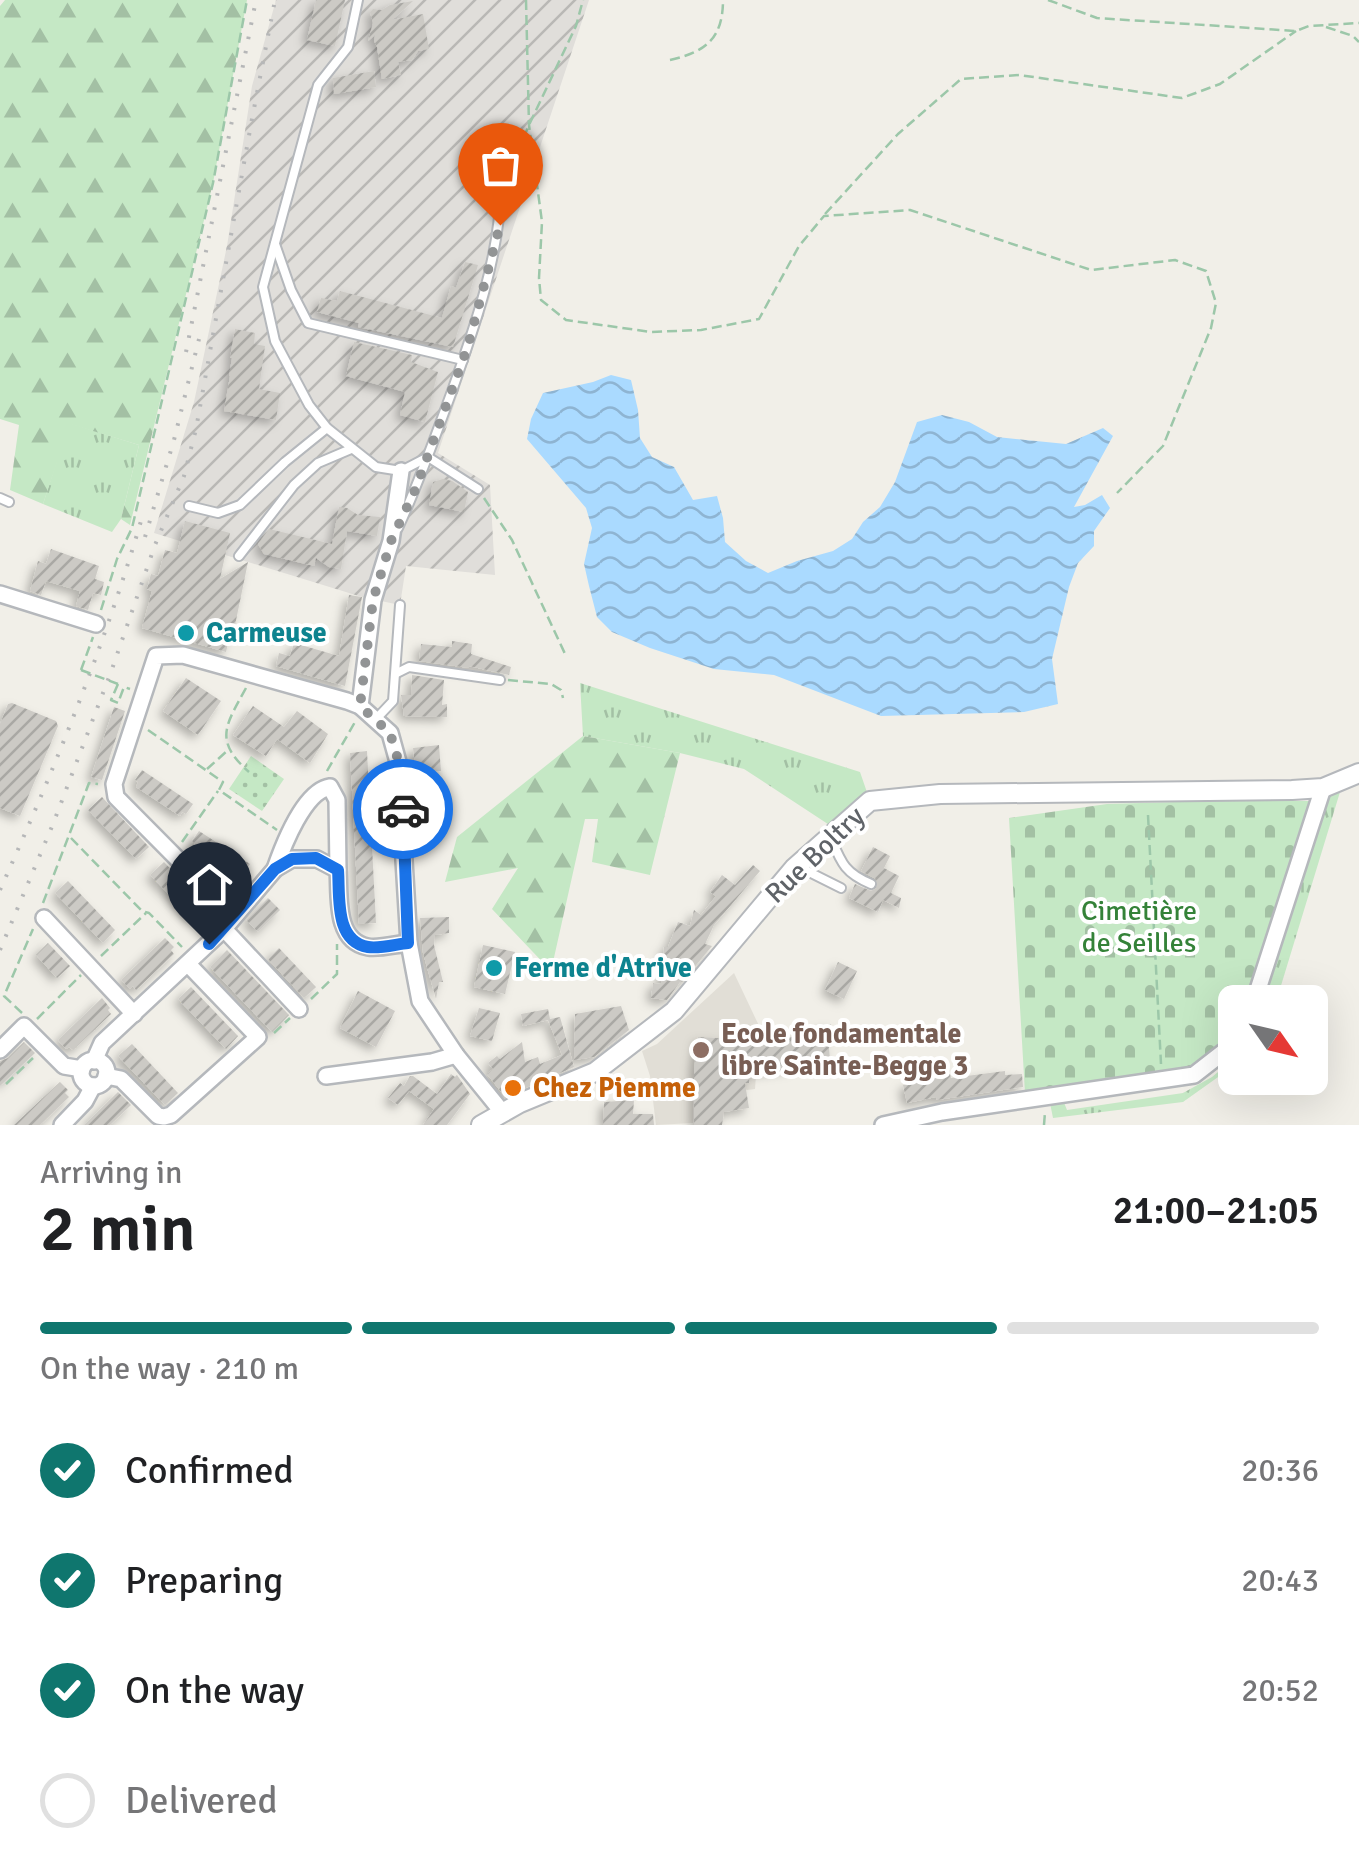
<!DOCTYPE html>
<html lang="en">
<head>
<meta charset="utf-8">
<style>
  :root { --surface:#fff; --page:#f2f2f2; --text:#202124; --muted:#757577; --line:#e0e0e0; --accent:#0f766e }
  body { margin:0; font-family:Signika,sans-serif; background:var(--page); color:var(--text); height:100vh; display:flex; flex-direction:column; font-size:38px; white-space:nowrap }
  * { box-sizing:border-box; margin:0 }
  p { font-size:32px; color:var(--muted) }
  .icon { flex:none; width:55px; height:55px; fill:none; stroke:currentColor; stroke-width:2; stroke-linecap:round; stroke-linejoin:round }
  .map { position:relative; height:1125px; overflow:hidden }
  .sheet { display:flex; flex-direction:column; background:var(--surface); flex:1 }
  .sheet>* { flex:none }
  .needle { width:65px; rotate:124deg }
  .fabs { position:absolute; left:1218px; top:985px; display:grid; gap:20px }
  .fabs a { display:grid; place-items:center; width:110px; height:110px; border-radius:15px; background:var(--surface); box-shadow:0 10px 40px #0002; font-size:50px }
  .pin { position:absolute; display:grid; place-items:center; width:85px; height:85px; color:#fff; margin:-102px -42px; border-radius:50% 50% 50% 0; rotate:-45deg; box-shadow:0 0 10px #0007 }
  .pin .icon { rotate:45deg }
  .courier { position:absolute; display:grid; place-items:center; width:100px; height:100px; margin:-50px; border:8px solid #1a73e8; border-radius:50%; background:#fff; color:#222; box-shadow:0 2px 12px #0007 }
  .head em { font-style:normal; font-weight:600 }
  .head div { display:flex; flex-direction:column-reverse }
  .head { display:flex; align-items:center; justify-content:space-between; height:170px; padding:0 40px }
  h1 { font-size:65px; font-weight:600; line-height:75px }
  .bar { display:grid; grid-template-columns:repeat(4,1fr); gap:15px 10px; align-content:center; height:120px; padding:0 40px }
  .bar i { height:12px; border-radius:8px; background:var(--line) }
  .bar .on { background:var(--accent) }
  .bar p { grid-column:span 4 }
  ol { padding:0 40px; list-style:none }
  li { display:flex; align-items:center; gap:30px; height:110px }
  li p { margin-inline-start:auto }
  li .icon { padding:10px; border-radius:50%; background:var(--accent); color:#fff; stroke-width:4 }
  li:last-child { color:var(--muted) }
  li i { width:55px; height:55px; border:5px solid var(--line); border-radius:50% }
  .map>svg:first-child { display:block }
  .industrial { fill:url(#industrial-furrows) }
  .education { fill:#e1ded6 }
  .grass { fill:url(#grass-tufts) }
  .forest { fill:url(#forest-firs) }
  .cemetery { fill:url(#cemetery-stones) }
  .park { fill:url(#park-dots) }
  .water { fill:url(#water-waves) }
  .building { fill:url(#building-hatch); filter:url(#shadow) }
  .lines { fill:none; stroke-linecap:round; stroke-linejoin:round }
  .service-casing { stroke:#b5b8bc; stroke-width:12 }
  .minor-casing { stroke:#b5b8bc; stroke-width:20 }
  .tertiary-casing { stroke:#b5b8bc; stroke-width:22 }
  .path { stroke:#9cc7a9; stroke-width:2.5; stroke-dasharray:10 5; stroke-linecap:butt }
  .service { stroke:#fff; stroke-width:8 }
  .minor { stroke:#fff; stroke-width:15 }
  .tertiary { stroke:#fff; stroke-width:18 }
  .rail { stroke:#b6b7b8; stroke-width:4; stroke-dasharray:2.5 12; stroke-linecap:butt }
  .path-bridge { stroke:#9cc7a9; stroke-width:2.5; stroke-dasharray:10 5; stroke-linecap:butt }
  .done { stroke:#929495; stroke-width:10; stroke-dasharray:0 18 }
  .route { stroke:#1a73e8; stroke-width:12 }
  .culture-dot { fill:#0f9aa8; stroke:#fff; stroke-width:4 }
  .education-dot { fill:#8d6e63; stroke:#fff; stroke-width:4 }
  .food-dot { fill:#e8710a; stroke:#fff; stroke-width:4 }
  .labels { text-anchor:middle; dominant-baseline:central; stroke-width:8; stroke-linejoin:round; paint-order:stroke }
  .culture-label { font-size:28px; font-weight:bold; fill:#0d838f; stroke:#fff; text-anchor:start }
  .street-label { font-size:28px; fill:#5f6368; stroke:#fff }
  .park-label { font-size:28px; fill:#348238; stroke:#fff }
  .education-label { font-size:28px; font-weight:bold; fill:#785e54; stroke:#fff; text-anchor:start }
  .food-label { font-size:28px; font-weight:bold; fill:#c56008; stroke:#fff; text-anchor:start }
</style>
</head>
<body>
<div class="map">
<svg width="1359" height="1125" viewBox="0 0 1359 1125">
  <defs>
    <pattern id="industrial-furrows" width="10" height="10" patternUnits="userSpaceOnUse" patternTransform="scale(2.5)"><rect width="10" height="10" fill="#e0deda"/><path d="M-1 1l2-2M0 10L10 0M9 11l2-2" fill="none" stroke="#b9b8b5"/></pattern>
    <pattern id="grass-tufts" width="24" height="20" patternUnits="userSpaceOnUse" patternTransform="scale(2.5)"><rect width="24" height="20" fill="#c5e8c5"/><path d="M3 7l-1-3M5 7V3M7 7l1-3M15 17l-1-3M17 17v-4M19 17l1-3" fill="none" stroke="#a3c0a4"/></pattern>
    <pattern id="forest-firs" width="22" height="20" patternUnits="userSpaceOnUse" patternTransform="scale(2.5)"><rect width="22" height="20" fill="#c5e8c5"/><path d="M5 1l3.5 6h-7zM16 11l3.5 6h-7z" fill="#a3c0a4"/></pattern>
    <pattern id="cemetery-stones" width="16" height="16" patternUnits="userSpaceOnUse" patternTransform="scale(2.5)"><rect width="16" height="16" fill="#c5e8c5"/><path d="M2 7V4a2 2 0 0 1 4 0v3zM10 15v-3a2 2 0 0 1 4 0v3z" fill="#a3c0a4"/></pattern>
    <pattern id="park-dots" width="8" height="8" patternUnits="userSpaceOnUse" patternTransform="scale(2.5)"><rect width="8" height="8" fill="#c5e8c5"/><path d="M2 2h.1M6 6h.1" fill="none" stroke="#a3c0a4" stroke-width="1.8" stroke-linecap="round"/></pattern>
    <pattern id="water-waves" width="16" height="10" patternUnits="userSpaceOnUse" patternTransform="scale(2.5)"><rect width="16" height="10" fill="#aadaff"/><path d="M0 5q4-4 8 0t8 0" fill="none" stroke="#8eb4d2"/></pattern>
    <pattern id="building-hatch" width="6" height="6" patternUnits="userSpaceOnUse" patternTransform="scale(2.5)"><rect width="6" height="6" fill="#cccac5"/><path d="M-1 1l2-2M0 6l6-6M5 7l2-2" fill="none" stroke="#a9a8a4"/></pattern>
    <filter id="shadow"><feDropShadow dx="-4.5" dy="4.5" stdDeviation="5" flood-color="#0004"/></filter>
  </defs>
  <rect width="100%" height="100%" fill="#f1efe8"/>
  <path class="industrial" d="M276,0H589L438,453L490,485L495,575L406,566L400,605L362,597L154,533L194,402L227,246L252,86Z"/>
  <path class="education" d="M734,973L770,1049L758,1046L755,1089L693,1097V1123L656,1125L650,1076L642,1051L657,1044Z"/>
  <g class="grass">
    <path d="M69,423L139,445L121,519L112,532L43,504Z"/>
    <path d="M580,683L860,772L870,801L837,830L744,769L680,753L583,736Z"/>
    <path d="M1340,792L1276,1002H1262L1290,921L1285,919L1325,795Z"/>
    <path d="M1235,1058V1065L1183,1102L1053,1118L1050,1103L1063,1100L1067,1110L1183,1093L1212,1077Z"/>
  </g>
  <g class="forest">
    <path d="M5,0H247L213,183L130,525L121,519L139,445L70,424L43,504L10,490L19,425L0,419V6Z"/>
    <path d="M583,736L680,753L650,875L592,862L598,819H585L551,971L492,909L518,868L445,882L457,837Z"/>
  </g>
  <path class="cemetery" d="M1209,801H1313L1248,1002H1235V1036L1199,1067L1025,1093L1009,818L1107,804Z"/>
  <path class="park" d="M251,756L284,779L262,811L229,789Z"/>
  <path class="water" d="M611,375L631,380L638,410L640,438L652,457L674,467L693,500L717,496L723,518L725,542L746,561L768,573L797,561L833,551L852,539L863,522L880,507L895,482L917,422L942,415L969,422L997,437L1066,444L1103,428L1113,436L1074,507L1085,505L1102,495L1110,508L1094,531V546L1078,563L1069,587L1052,659L1058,704L1024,712L881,716L774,675L714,669L650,648L612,632L597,617L589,586L584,564L592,528L586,508L527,439L531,419L543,393L593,382Z"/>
  <g class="building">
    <path d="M316,0H345L335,46L307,40Z"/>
    <path d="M413,1L392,20L423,14L429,49L418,51L412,60L398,62L401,75L382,79L377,47L374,41L375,35L368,41L373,23L370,12L373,9L382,10L390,5Z"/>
    <path d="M374,71L376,87L334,94L333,78Z"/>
    <path d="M465,262L478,265L453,347L358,327L359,323L317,312L321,298L337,301L340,291L442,318L451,286L456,288Z"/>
    <path d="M235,329L255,333L254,344L265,346L259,389L280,393L276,420L224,411L230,376H229L232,358H230Z"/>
    <path d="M354,342L412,355L411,362L438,372L425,422L400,415L405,392L346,376Z"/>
    <path d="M443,479L452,481L468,492L464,512L429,505L433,482Z"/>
    <path d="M339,507L347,508L358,515L380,517L377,536L347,531L341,569L329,567L316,558L314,566L264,554L258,544L269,529L332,544Z"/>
    <path d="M185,521L230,533L220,579L248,562L233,635L230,634L226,652L142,628L152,591L147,589L151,574L158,576L165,550L177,553Z"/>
    <path d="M51,549L99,566L95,579L104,582L101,595L93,593L88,610L76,606L80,591L46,581L41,595L30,591L38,561L46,564Z"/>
    <path d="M349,595L362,597L345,686L276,666L279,653L290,656L294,643L339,656Z"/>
    <path d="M452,641L472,644L471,654L511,667L509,675L469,666V668L419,661L421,644L452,647Z"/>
    <path d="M412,675L444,680L442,705L447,704V717L404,716L401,695H411Z"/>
    <path d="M186,678L221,701L198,735L163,711Z"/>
    <path d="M12,703L56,721L58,726L20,816L0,808V724L8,704Z"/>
    <path d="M253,706L284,727L297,711L328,734L310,763L277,739L266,756L233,735Z"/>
    <path d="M114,707L125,711L102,780L91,777Z"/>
    <path d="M439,745L441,771L416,773L413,748Z"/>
    <path d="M367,751L376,923L359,924L350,753Z"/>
    <path d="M142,770L193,804L186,814L182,812L180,816L136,787L138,782L135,780Z"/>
    <path d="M102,797L149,847L136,859L88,810Z"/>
    <path d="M199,831L250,864L243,875L240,873L236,877L193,848L195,844L192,841Z"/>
    <path d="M873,847L890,856L884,868L899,876L891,893L901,898L899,908L883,900L878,912L849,898L855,884L871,891L877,888L876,879L861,871Z"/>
    <path d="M164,862L206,906L193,919L150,875Z"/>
    <path d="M753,865L760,871L714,925L705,944L712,946L682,982H680L667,1000L651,998L653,983L661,984L664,947H668L678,922L690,926L694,910L701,915L716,896L710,892L722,875L735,885Z"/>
    <path d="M68,881L115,930L103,943L55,893Z"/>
    <path d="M268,898L280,910L258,932L246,920Z"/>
    <path d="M449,917V933L435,935L434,945L443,982H439L436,999L423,953L420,918Z"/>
    <path d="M165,938L174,947L171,950L174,954L136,990L133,986L130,989L121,980Z"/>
    <path d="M48,943L70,966L57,978L36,955Z"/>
    <path d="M483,945L515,952L505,994L474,987Z"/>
    <path d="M279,948L316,987L304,998L268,959Z"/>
    <path d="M227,950L289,1015L272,1032L210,967Z"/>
    <path d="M838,962L857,971L844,999L825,990Z"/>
    <path d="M191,987L238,1036L226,1049L178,999Z"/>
    <path d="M358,991L395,1011L376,1047L340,1028Z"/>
    <path d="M102,998L110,1008L108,1010L111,1014L73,1050L69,1047L66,1049L58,1040Z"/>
    <path d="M621,1006L629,1030L594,1057L574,1060L575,1014Z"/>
    <path d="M479,1008L500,1013L492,1041L470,1036Z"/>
    <path d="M548,1009L550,1019L560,1017L574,1067L505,1097L487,1074L493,1069L488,1063L497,1056L500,1059L522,1042L525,1062L538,1057L540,1064L562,1055L548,1020L523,1026L521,1014Z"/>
    <path d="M831,1024L833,1036L828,1037L830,1059L794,1063V1067L750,1073L749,1083H745L749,1108L724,1112L722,1125H694V1067L698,1037L752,1040V1044L816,1032L815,1028Z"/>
    <path d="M24,1042L35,1053L0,1086V1061L8,1058Z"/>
    <path d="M132,1044L178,1093L165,1105L118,1056Z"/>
    <path d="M1005,1071V1075L1022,1074L1023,1087L937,1100L936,1097L907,1103L903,1085L950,1074L951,1078Z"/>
    <path d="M451,1074L455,1077L457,1075L470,1094L447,1125H423L434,1109L409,1091L398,1105L388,1098L400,1083L404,1086L410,1076H413L437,1094Z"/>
    <path d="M60,1082L68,1090L65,1093L69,1097L40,1125H14Z"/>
    <path d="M118,1092L131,1105L110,1125H84Z"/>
    <path d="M634,1100L633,1114H653L654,1125H603L604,1102Z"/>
  </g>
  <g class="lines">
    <g class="service-casing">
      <g id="service">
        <path d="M358,0L348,47L318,85L263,287L275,341L309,405L327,428L376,467L401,471L428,457L478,489"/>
        <path d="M275,244L291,290L308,323L463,360"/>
        <path d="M0,498L9,502"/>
        <path d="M189,506L218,513L240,505L285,462L327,428"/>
        <path d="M398,528C419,483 435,437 452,391C475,326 499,258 501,189"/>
        <path d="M239,556L294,485L318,463L351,449"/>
        <path d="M397,673L409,667L500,680"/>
        <path d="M376,719L393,701L400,605"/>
        <path d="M830,836C841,862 844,873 871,884"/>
        <path d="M798,864L809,872L841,888"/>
      </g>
    </g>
    <g class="minor-casing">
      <g id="minor">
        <path d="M0,594L96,624"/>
        <path d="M360,706L373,600L391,541L401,471"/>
        <path d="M275,869C283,846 304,791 330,787L337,800L338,870"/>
        <path d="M234,916L116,797L114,784L156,656L183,655L347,701L360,706L390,733L403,780V844L409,943L420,1001L456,1055L503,1113"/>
        <path d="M44,918L134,1014"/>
        <path d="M224,929L299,1009"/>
        <path d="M1254,1002L1323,788"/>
        <path d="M0,1050L24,1026L64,1066L82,1069"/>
        <circle cx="94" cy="1073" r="13"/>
        <path d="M94,1061L102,1043L224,929L275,869L292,859H317L338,870C340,895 334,941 368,947C379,949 397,944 409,943"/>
        <path d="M106,1076L121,1079L158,1116L164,1117L171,1115L258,1037L188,964"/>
        <path d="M326,1076L432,1062L456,1055"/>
        <path d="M62,1125L85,1101L93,1086"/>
        <path d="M883,1125L942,1112L1194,1075L1235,1043"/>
      </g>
    </g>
    <g class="tertiary-casing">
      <path id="tertiary" d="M481,1125L520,1103L595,1072L674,1011L794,868L870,801L940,794L1292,790L1323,788L1359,773"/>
    </g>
    <g class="path">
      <path d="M526,0L529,125L542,222L539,278L541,300L566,320L651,332L701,330L759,319L799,246L824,216L910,210L1091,270L1175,260L1206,271L1216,303L1211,328L1163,446L1117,493"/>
      <path d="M1048,0L1097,18L1296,31L1309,26L1359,23"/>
      <path d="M1326,27L1353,36L1359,42"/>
      <path d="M670,60C706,52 723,38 723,0"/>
      <path d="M506,179L529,125L576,26L583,0"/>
      <path d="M825,214L898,134L961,79L1019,75L1182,98L1220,84L1296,31"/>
      <path d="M484,498L512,540L566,656"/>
      <path d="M101,610L117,559L132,528L213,183L247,0"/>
      <path d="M81,670L93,637"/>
      <path d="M508,680L551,684L561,690L563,698"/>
      <path d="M118,684L111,700L118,703L124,687L130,689"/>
      <path d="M246,688C226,725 213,740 249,772"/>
      <path d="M148,730L223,782L219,790L277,830"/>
      <path d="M207,769L227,751"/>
      <path d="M327,771L355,722"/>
      <path d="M1148,815L1161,1064"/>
      <path d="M71,838L142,911L149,913L182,947"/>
      <path d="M182,842L218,791"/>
      <path d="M43,903L89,783L98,784"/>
      <path d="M101,956L146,913"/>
      <path d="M311,999L337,974V944"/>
      <path d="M22,1013L4,996L33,929"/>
      <path d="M37,1019L81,975"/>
      <path d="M274,1033L290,1018"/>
      <path d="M6,1084L33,1058"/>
      <path d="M1044,1125L1045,1112"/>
    </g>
    <use href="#service" class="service"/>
    <use href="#minor" class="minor"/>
    <use href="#tertiary" class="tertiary"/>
    <g class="rail">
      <path d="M186,352L256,0"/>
      <path d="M145,537L174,440L199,339"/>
      <path d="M0,890C54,770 104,647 141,521"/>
      <path d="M0,950L53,824L111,672L155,545L184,476L196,429L252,119L275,0"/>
    </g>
    <path class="path-bridge" d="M81,670L118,684"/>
  </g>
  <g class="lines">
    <path class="done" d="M403,809L404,780L390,733L360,706L373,600L391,541L416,488L468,346L500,225"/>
    <path class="route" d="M209,944L275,869L292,859L316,858L338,870C340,896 334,941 368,947C380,949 397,944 408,943L403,809"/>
  </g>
  <g class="culture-dot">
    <circle cx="186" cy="633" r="10"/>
    <circle cx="494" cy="968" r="10"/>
  </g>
  <circle class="education-dot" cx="701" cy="1050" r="10"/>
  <circle class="food-dot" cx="513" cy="1088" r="10"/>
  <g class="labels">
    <g class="culture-label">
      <text x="206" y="633">Carmeuse</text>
      <text x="514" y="968">Ferme d'Atrive</text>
    </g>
    <g class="street-label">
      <text transform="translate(815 855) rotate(-44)">Rue Boltry</text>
    </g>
    <g class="park-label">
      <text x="1139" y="911">Cimetière<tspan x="1139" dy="32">de Seilles</tspan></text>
    </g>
    <g class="education-label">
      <text x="721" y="1034">Ecole fondamentale<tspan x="721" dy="32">libre Sainte-Begge 3</tspan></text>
    </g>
    <g class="food-label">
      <text x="533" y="1088">Chez Piemme</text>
    </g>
  </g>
</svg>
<div class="fabs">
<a><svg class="needle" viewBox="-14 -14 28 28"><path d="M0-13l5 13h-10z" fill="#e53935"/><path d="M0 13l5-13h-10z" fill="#757577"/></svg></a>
</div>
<div class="pin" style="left:500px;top:225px;background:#ea580c"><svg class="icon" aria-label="bag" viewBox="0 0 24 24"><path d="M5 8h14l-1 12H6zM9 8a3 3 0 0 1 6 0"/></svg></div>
<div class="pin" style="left:209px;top:944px;background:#1f2937"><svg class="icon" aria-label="home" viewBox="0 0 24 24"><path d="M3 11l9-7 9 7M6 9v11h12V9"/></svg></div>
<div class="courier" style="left:403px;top:809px"><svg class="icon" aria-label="car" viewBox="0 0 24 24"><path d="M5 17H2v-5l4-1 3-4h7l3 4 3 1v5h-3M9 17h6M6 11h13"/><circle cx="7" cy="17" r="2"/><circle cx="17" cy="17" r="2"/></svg></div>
</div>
<section class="sheet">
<div class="head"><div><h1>2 min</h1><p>Arriving in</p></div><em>21:00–21:05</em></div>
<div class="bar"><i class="on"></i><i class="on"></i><i class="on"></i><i></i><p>On the way · 210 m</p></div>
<ol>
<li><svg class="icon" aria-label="check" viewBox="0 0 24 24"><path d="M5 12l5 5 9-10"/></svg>Confirmed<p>20:36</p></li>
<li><svg class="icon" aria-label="check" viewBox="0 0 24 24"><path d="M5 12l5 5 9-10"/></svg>Preparing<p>20:43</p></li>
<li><svg class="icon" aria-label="check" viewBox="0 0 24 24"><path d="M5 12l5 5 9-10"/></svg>On the way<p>20:52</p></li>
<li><i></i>Delivered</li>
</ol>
</section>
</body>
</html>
